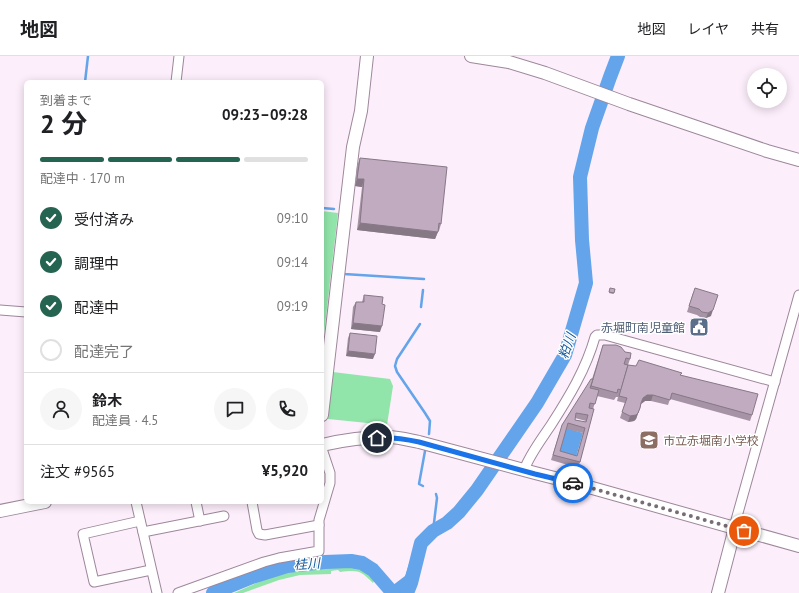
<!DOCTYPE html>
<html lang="ja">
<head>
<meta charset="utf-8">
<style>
  :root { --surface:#fff; --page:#f6f6f6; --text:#202124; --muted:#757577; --line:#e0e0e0; --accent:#256451 }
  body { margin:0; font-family:"PT Sans","Noto Sans JP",sans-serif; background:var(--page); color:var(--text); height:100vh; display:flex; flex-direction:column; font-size:15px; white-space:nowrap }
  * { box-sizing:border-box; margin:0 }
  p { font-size:13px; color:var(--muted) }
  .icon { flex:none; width:22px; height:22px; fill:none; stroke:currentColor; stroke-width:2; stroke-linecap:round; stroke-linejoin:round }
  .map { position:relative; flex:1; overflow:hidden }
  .details { position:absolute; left:24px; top:24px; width:300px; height:424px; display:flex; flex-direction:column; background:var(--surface); border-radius:6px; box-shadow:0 2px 10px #0003 }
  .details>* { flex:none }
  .tools { position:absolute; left:747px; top:12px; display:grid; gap:8px }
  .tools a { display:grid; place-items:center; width:40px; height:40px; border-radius:50%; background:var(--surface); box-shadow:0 2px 10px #0003; font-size:20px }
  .pin { position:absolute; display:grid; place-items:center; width:34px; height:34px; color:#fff; margin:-17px; border:2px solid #fff; border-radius:50%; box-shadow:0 1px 4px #0007 }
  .courier { position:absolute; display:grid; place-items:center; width:40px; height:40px; margin:-20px; border:3px solid #1a73e8; border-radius:50%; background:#fff; color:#222; box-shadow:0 1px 5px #0007 }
  .overview em { font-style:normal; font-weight:700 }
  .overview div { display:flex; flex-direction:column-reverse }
  .overview { display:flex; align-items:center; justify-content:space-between; height:68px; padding:0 16px }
  h1 { font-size:26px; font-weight:700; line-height:30px }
  .bar { display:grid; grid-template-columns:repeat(4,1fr); gap:6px 4px; align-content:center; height:48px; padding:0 16px }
  .bar i { height:5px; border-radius:3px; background:var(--line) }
  .bar .active { background:var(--accent) }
  .bar p { grid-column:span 4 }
  .line { display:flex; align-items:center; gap:10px; padding:0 16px; border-top:1px solid var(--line) }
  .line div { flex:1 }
  .round { display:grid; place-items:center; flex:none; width:42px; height:42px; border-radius:21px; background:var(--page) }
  ol { padding:0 16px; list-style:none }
  li { display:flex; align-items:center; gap:12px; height:44px }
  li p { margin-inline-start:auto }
  li .icon { padding:4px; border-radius:50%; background:var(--accent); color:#fff; stroke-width:4 }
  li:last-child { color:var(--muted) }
  li i { width:22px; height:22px; border:2px solid var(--line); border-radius:50% }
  header { display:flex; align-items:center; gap:24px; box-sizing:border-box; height:56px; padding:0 20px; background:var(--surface); border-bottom:1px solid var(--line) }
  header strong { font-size:19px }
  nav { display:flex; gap:22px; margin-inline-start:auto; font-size:14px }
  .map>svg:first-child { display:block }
  .green { fill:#92e5aa }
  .water { fill:#63a4ea }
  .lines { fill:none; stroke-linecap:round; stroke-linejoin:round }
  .stream { stroke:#63a4ea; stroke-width:2.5 }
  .river { stroke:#63a4ea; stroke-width:14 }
  .minor-casing { stroke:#9d879b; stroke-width:11 }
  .tertiary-casing { stroke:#9d879b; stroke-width:14 }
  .minor { stroke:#fff; stroke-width:9 }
  .tertiary { stroke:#fff; stroke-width:12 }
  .wall { fill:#a693a5; fill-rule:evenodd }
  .shaded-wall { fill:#877886 }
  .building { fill:#c1abc0; stroke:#877886; fill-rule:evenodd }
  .done { stroke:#776d76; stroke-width:4; stroke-dasharray:0 7.2 }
  .route { stroke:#1a73e8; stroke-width:5 }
  .labels { text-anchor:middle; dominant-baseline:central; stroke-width:3; stroke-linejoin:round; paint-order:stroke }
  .service-label { font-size:12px; fill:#4e5e75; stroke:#fff; text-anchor:end }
  .education-label { font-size:12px; fill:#785e54; stroke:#fff; text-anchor:start }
  .water-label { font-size:13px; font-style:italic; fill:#125897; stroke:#fff }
</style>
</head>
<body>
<header>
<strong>地図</strong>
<nav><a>地図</a><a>レイヤ</a><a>共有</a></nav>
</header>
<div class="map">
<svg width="799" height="537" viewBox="0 0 799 537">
  <rect width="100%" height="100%" fill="#fceefb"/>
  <g class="green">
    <path d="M322,155L338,157L322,295Z"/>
    <path d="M333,316L390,323L393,330L387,369L328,363Z"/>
    <path d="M340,508C358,510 364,507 375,523L373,527C360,514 358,514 340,516L338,514L331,515V518L300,519L279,524L243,537H234L261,525L289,515Z"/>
  </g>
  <g class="water">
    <path d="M566,372L583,377L575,405L558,401Z"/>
    <path d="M421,487L414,537H384V536L405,520L412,499Z"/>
  </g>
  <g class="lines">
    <g class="stream">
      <path d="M85,26L88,0"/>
      <path d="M322,152L334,153"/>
      <path d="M344,217V218L424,223"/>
      <path d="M421,251L423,234"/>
      <path d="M420,268L397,303L395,310L397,316L425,357L430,365L429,378"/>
      <path d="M423,430L419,428L425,395"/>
      <path d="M433,475L437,442L436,438"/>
    </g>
    <g class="river">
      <path d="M213,537L252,521L287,510L325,506L351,505L362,507L373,514L393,537"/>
      <path d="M407,537L411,527L421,487L433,475L447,467L459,456L477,434L537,347L565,299L586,227L582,184L580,121L592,72L610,21L618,0"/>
    </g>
    <g class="minor-casing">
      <g id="minor">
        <path d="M176,26L179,0"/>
        <path d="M0,254L26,256"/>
        <path d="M524,414C530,398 541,384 551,369C569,341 586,313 595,281L597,279H605L775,326"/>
        <path d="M136,446L157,537"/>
        <path d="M196,446L200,465"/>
        <path d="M252,446L257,474L259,478L265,479L319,469"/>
        <path d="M140,465L83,478L94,526L151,514"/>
        <path d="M735,472L736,464L799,239"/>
        <path d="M143,476L224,460"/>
        <path d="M178,537L264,506L279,502L319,495V464L330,427V417L323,396L322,390"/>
      </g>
    </g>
    <g class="tertiary-casing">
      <g id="tertiary">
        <path d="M471,0L509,6L545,17L629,48L676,64L767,95L799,104"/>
        <path d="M322,359L348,134L353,91L361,55L367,0"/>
        <path d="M322,389C343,384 366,381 388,381C398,381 409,384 419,386L535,417L578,428L799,490"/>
        <path d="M0,455L45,446"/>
        <path d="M718,537L735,472"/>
      </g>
    </g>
    <use href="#minor" class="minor"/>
    <use href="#tertiary" class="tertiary"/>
  </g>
  <g class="wall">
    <path d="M360,102L441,168L439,175H438L435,183L357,174L362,131L355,130L357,110Z"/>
    <path d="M610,232L614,237L613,238L609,237Z"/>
    <path d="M693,237L711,260L706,262L700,261L697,259L687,256Z"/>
    <path d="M364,239L380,276L351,273L353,251L356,246H362Z"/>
    <path d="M350,277L373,303L346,300L348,282Z"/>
    <path d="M603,289L630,303L628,309L681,320L752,359L750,365L670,343L668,349L651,345H645L641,348L640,352L636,363L634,365L628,366L620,362L625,347L617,345L618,341H616L614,344L597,340L593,353L580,406L578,412L551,404L562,369L592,323ZM575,362L586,365L585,366L575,364ZM566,373L583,377L577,400L560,395Z"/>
  </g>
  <g class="shaded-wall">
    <path d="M357,123H364L362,131L355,130Z"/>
    <path d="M360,167L438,176L435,183L357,174Z"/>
    <path d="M713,254L711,260L706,262L708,257Z"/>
    <path d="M353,267L382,270L380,276L351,273Z"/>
    <path d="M348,295L375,298L373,303L346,300Z"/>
    <path d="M647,339H653L651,345H645L641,348L643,342Z"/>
    <path d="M640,352L636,363L634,365L628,366L630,360Z"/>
  </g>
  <g class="building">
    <path d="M360,102L447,111L441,168L439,167L438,176L360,167L364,123H357Z"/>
    <path d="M610,232L615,233L614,237L609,236Z"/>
    <path d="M695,232L718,239L713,254L708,257L702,256L699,253L689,250Z"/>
    <path d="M364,239L383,241L382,248L385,249L382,270L353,267L356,246H364Z"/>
    <path d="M350,277L377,280L375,298L348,295Z"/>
    <path d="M603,289H616L621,291L625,296L631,297L630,303L626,302L624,308L628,309L621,334L618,333L617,337L591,330Z"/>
    <path d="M639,304L682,317L680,319L758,338L752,359L672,337L670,344L653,339H647L643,342L641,347L640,352L638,357L636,359L630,360L622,356L627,342L619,340L628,309L636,310Z"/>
    <path d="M591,323H593L590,332L599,334L595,348L590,347L589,352L594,353L580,406L553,399L562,369ZM576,357L588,359L586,366L575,364ZM568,367L585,372L577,400L560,395Z"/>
  </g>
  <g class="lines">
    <path class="done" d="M573,427L744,475"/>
    <path class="route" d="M377,382C391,381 405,383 419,386L535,418L573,427"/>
  </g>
  <defs>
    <g id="civic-square" transform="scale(1)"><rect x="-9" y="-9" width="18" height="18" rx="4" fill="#5c6f8a" stroke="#fff"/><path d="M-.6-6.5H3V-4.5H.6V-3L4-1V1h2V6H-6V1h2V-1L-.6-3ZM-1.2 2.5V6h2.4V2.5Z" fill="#fff"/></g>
    <g id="school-square" transform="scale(1)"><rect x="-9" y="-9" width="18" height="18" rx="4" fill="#8d6e63" stroke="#fff"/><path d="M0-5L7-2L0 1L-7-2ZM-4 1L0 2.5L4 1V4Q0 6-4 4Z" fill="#fff"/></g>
  </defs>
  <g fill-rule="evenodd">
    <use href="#civic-square" x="699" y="271"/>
    <use href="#school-square" x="649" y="384"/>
  </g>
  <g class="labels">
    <g class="service-label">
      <text x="685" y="271">赤堀町南児童館</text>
    </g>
    <g class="education-label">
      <text x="663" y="384">市立赤堀南小学校</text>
    </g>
    <g class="water-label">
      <text transform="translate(567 290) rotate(-70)">粕川</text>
      <text transform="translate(307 508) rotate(-4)">桂川</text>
    </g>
  </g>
</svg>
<div class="tools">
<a><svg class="icon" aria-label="locate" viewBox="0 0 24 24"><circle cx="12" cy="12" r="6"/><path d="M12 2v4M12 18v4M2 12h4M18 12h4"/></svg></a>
</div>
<div class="pin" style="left:744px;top:475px;background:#ea580c"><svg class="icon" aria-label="bag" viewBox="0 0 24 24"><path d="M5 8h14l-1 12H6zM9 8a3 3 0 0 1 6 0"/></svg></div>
<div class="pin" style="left:377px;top:382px;background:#1f2937"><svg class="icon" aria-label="home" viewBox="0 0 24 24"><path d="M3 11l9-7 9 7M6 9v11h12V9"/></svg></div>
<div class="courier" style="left:573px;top:427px"><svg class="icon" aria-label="car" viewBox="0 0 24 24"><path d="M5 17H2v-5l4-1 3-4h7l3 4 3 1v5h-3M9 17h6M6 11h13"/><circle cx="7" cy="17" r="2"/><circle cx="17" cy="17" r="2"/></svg></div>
<section class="details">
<div class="overview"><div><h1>2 分</h1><p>到着まで</p></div><em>09:23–09:28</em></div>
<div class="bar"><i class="active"></i><i class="active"></i><i class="active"></i><i></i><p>配達中 · 170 m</p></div>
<ol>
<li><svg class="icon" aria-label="check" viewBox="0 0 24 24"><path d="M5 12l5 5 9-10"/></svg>受付済み<p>09:10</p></li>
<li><svg class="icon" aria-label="check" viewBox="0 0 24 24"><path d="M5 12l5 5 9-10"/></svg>調理中<p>09:14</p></li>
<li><svg class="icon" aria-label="check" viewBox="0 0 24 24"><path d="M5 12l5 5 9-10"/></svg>配達中<p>09:19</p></li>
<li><i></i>配達完了</li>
</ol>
<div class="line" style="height:72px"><a class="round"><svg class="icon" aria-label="person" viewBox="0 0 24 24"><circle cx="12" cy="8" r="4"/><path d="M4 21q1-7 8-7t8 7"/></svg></a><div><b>鈴木</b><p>配達員 · 4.5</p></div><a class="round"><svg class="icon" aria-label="chat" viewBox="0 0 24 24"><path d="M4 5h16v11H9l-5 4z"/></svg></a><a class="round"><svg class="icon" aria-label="phone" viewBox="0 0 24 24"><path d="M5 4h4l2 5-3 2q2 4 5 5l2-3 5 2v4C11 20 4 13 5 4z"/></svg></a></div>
<div class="line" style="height:52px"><div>注文 #9565</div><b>¥5,920</b></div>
</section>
</div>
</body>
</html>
